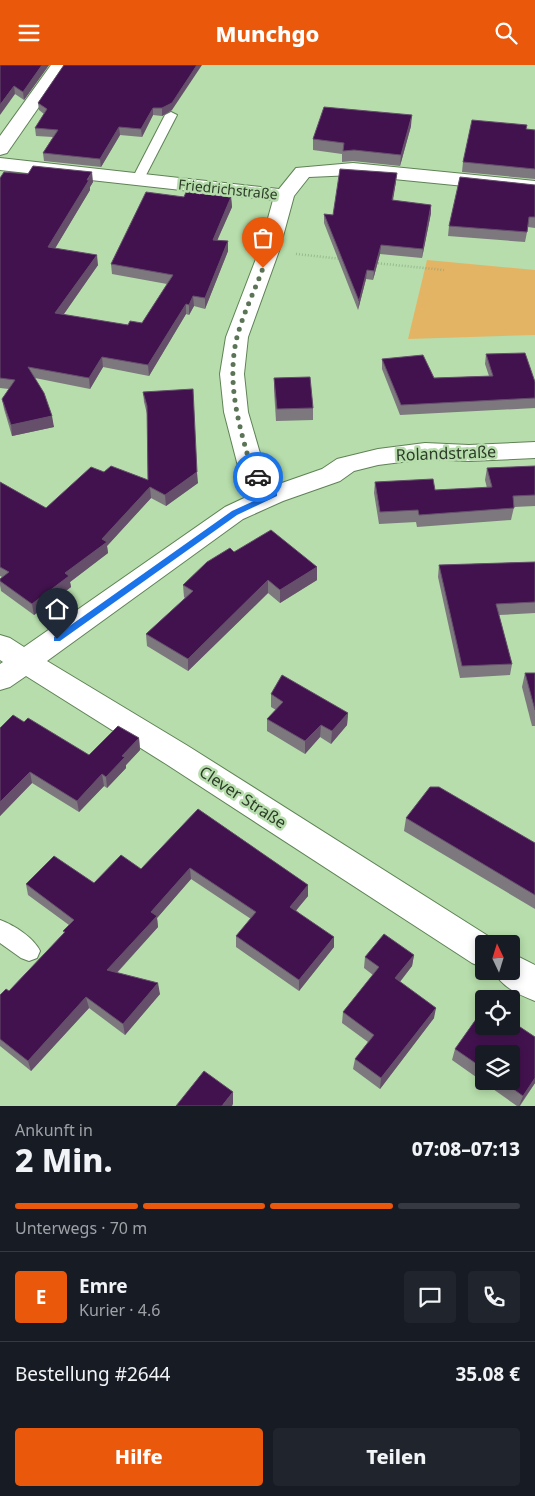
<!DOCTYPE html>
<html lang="de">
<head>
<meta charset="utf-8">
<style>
  :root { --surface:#171b24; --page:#20242c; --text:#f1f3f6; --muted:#9ea1a6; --line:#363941; --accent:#ea580c }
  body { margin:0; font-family:"Noto Sans",sans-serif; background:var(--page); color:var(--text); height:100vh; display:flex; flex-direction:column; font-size:19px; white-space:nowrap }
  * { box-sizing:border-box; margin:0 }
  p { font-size:16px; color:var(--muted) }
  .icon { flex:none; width:28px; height:28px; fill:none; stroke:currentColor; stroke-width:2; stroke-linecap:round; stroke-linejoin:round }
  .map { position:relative; height:1041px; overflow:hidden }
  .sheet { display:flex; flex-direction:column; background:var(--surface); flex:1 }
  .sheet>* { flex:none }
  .needle { width:32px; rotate:356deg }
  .controls { position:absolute; left:475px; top:870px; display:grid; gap:10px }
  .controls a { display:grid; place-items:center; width:45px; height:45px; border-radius:5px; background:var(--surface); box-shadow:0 2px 8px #0003; font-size:25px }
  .pin { position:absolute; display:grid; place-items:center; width:42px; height:42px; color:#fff; margin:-51px -21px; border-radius:50% 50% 50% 0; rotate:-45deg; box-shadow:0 0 5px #0007 }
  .pin .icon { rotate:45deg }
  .courier { position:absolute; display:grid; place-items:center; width:50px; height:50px; margin:-25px; border:4px solid #1a73e8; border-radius:50%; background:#fff; color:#222; box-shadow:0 1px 6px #0007 }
  .overview em { font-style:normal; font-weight:800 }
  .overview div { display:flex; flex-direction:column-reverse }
  .overview { display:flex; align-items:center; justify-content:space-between; height:85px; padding:0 15px }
  h1 { font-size:32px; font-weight:800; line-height:38px }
  .bar { display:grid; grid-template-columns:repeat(4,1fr); gap:8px 5px; align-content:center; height:60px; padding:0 15px }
  .bar i { height:6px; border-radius:4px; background:var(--line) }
  .bar .selected { background:var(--accent) }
  .bar p { grid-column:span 4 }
  .line { display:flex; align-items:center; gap:12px; padding:0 15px; border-top:1px solid var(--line) }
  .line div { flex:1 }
  .round { display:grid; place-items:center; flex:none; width:52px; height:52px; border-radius:5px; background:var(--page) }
  .cta { display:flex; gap:10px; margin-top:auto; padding:10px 15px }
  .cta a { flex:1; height:58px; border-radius:5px; background:var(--accent); color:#fff; font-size:20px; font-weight:800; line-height:58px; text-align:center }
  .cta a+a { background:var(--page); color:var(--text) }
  header { display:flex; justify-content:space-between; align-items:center; height:65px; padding:0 15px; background:var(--accent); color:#fff; font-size:22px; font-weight:800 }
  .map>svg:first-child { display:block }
  .green { fill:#e4b465 }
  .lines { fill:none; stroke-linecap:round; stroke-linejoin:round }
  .service-casing { stroke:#5f8255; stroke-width:2 }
  .minor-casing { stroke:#5f8255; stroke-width:2 }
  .path { stroke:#789570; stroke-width:2.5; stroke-dasharray:0.5 2.5; stroke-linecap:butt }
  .service { fill:#fff; fill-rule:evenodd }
  .minor { fill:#fff; fill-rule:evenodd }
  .wall { fill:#7c787d; fill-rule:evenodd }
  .shaded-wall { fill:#654f6b }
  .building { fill:#42124f; stroke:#654f6b }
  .route { fill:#1a73e8 }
  .done { stroke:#5c7456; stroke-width:5; stroke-dasharray:0 9 }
  .labels { text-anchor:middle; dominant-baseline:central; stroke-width:5; stroke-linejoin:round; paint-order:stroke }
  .far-street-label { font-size:14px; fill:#2c3c28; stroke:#b6ddab }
  .street-label { font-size:16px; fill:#2c3c28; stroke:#b6ddab }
</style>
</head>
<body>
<header><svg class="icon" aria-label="menu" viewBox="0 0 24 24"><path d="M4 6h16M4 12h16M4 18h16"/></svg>Munchgo<svg class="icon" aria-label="search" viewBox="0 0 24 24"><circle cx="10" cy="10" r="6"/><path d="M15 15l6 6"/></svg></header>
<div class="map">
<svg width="535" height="1041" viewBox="0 0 535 1041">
  <rect width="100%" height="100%" fill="#b6ddab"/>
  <path class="green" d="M427,195L535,205V270L408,274Z"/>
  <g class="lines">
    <g class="service-casing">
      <g id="service">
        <path d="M171,47L177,50L144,114L138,118L134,117L132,114L165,50Z"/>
        <path d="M0,855C14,860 34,873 40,886L37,893L29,896L21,893L0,878Z"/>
      </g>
    </g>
    <g class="minor-casing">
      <g id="minor">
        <path d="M51,0H68L7,88L0,90V71Z"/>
        <path d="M0,93L279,124L296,103L353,98L535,116V128L353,110L309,112L294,131L279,186L248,272L244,309L248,347L264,402L279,419L322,404L337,394L378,384L425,378L469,380L535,377V393L469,396L425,394L378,400L354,406L340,416L283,436L243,454L47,596L188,681L496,876L498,879H484V903L472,898L166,699L26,611L10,622L0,625V599L3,597L0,595V570L10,573L24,582L225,442L257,427L239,405L224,347L220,309L226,272L259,186L273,135L0,105Z"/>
        <path d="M511,888L535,900V936C520,930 501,922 494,906H511Z"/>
      </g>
    </g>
    <g class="path">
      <path d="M296,189L342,194"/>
      <path d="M375,198L444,205"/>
    </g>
    <use href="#service" class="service"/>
    <use href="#minor" class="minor"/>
  </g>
  <g class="wall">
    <path d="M0,0H49L24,35L15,29Z"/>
    <path d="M64,0L172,45L162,51L153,50L142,72L120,70L101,102L44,96L43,88L53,72L36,71L35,63L44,49L39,45L38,38Z"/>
    <path d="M411,61L400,101L353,96L342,97V89L313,85V74Z"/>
    <path d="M526,64L535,65V114L462,107L463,97Z"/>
    <path d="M0,113L93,117L90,122V125L55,183L98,200L63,250L128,260L142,258L167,219L112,209L111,199L184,132H231L232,142L217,175L228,176V186L205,244L194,241L189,250L186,249L149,311L103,302L90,324L35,313L54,362L12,371L4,344L2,334L9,324L0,323Z"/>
    <path d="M396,116L393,136L431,140V148L422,193L380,189L373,215L366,214L358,245L324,158V149L333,150Z"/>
    <path d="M535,120V163L528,162L525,177L448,171L449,161Z"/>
    <path d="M486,289L535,317V343L400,350L382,304V294L434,313L489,311L485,299Z"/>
    <path d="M274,313L313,343V355L276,356L274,325Z"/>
    <path d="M143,327L198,418L166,441L151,433L107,481L108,488L70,517L71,522L34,550L1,526L0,520V514L2,512L0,511V417L46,443L104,407L148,415L147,349L144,337Z"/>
    <path d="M535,401V441L514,442L511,455L417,462L416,457L379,459L374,428L375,417L435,425L487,423L485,415L487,403Z"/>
    <path d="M234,487L317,502V515L280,538L268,528L188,606L147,581L146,569L185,533L184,532L183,520Z"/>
    <path d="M535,497V548L499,550L512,599L510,610L460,613L438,512L439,500Z"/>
    <path d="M525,608H535V661H532L522,622Z"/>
    <path d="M271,629L348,648L347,660L331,679L320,672L305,689L267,666V654L276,645L271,642Z"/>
    <path d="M24,657L89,690L139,673L140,685L126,700V703L107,723L104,721L79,747L32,718L0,751V663Z"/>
    <path d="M198,744L308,820V831L296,845L334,882L299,926L236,882V871L251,854L191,814L157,853L158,862L117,908L160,929L125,970L89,943L31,1006L0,981V930L9,926L64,868L63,866L69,860L28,830L26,819L94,818L141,804Z"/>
    <path d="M406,753L535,778V844L404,766Z"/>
    <path d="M414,890L412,901L400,917L434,953L380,1024L353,1004L355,994L368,977L342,958L343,947L373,910L364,903L365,892Z"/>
    <path d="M484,943V961H511V956L535,972V1018L520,1041H517L452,995L455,984ZM484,989H511V1016H484Z"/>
  </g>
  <g class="shaded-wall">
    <path d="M42,0H49L24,35L23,27Z"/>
    <path d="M197,0H202L172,45L162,51V43Z"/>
    <path d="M14,21L15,29L0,50V40Z"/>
    <path d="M153,43V50L142,72L141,64Z"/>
    <path d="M412,50L411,61L400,101L401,90Z"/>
    <path d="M119,62L120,70L101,102L100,94Z"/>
    <path d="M92,107L93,117L90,122V125L50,192L48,182Z"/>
    <path d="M397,108L396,116L391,144L392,135Z"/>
    <path d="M231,132L232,142L213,185V175Z"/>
    <path d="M431,140V148L422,193L423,184Z"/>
    <path d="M228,176V186L205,244V233Z"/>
    <path d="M381,180L380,189L373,215L374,206Z"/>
    <path d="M97,190L98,200L57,259L55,248Z"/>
    <path d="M367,205L366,214L358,245L359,236Z"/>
    <path d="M193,231L194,241L189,250V240Z"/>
    <path d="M186,239V249L149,311L148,300Z"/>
    <path d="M102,292L103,302L90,324L89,313Z"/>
    <path d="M52,351L54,362L12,371L11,360Z"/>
    <path d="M197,407L198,418L166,441L165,430Z"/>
    <path d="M150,422L151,433L107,481L108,488L70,517L71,522L34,550L32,539L102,474Z"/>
    <path d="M317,502V515L280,538V525Z"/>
    <path d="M268,515V528L188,606V594Z"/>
    <path d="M348,648L347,660L331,679L332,666Z"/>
    <path d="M321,660L320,672L305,689V676Z"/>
    <path d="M139,673L140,685L126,700V703L107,723L106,712L122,691Z"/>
    <path d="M30,707L32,718L0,751V737Z"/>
    <path d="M102,709L104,721L79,747L77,736Z"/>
    <path d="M190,803L191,814L157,853L158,862L109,916L107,905L151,847Z"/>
    <path d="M308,820V831L290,853V842Z"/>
    <path d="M334,872V882L299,926V915Z"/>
    <path d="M414,890L412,901L394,924L395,913Z"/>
    <path d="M158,918L160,929L125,970L123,959Z"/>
    <path d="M86,932L89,943L31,1006L28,996Z"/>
    <path d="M436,943L434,953L380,1024L381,1013Z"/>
    <path d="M535,1013V1018L519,1041L523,1031Z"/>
    <path d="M233,1027V1039L232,1041H222Z"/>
  </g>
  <g class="building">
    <path d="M0,0H42L23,27L14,21L0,40Z"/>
    <path d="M64,0H197L172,38L162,43H153L141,64L119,62L100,94L43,88L58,65L35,63L47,44L38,38Z"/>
    <path d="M324,42L412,50L401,90L354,85L343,86L344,78L313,74Z"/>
    <path d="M472,55L527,60L526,64L535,65V104L463,97Z"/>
    <path d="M33,101L92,107L87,115H89L48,182L97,190L55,248L128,260L130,256L142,258L173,210L111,199L146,127L184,132L186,127L231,132L213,175L228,176L205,233L193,231L189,240L186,239L148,300L102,292L89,313L28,302L44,328L52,351L11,360L2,334L15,315L0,313V113L4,107L28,109Z"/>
    <path d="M340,104L397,108L392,135L431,140L423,184L381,180L374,206L367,205L359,236L324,149L333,150Z"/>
    <path d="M460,112L535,120V152H529L527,167L449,161Z"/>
    <path d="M525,288L535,317V333L401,340L382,294L423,290L434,313L493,311L486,289Z"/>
    <path d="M310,312L313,343L277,344L274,313Z"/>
    <path d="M193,324L197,407L165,430L150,422L102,474L107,477L65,508L69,511L32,539L0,516V514L9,507L0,502V417L46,443L91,402L104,407L111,401L148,415L147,341L143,327Z"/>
    <path d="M535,401V430L513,431L514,443L419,450L418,445L380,447L375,417L433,414L435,425L492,422L487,403Z"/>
    <path d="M271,465L317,502L280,525L268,515L188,594L146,569L193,526L183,520L207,497L230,483L234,487Z"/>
    <path d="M535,497V537L496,539L512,599L462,601L439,500Z"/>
    <path d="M525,608H535V645Z"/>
    <path d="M282,610L348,648L332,666L321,660L305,676L267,654L283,637L271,629Z"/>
    <path d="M13,650L24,657L28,653L89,690L118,661L139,673L122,691L125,692L106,712L102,709L77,736L30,707L0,737V663Z"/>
    <path d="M430,722H439L535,778V830L406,753Z"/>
    <path d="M198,744L308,820L290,842L334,872L299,915L236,871L256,847L190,803L151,847L157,851L107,905L158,918L123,959L86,932L28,996L0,974V930L6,924L9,926L65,867L63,866L74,855L26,819L54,791L94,818L121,790L141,804Z"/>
    <path d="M384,869L414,890L395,913L436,943L381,1013L355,994L374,970L343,947L379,902L365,892Z"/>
    <path d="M484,943V961H511V956L535,972V1013L523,1031L502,1016H511V989H484V1004L455,984Z"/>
    <path d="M204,1006L233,1027L222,1041H176Z"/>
  </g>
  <path class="route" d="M256,410H261L277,428V431L237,450L60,576H54V572L232,446L269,429L256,414Z"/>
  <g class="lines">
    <path class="done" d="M258,412L252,405C239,361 226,318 237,272C243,249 255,225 263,203"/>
  </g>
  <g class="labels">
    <g class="far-street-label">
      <text transform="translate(228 124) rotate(6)">Friedrichstraße</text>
    </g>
    <g class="street-label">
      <text transform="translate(446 388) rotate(-2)">Rolandstraße</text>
      <text transform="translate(243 732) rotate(33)">Clever Straße</text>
    </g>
  </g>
</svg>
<div class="controls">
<a><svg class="needle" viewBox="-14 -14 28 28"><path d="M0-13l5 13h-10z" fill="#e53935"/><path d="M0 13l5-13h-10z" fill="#9ea1a6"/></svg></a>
<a><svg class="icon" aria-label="locate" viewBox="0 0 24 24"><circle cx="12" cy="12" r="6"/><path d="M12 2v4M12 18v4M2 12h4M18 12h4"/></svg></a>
<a><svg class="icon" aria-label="layers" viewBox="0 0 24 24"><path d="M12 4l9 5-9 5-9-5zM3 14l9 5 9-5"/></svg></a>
</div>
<div class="pin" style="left:263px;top:203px;background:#ea580c"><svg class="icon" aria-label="bag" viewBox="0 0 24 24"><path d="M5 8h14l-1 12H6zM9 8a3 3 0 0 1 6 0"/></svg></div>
<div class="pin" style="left:57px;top:574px;background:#1f2937"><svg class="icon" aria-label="home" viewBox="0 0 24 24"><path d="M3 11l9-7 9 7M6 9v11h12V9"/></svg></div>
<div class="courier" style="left:258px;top:412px"><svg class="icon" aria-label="car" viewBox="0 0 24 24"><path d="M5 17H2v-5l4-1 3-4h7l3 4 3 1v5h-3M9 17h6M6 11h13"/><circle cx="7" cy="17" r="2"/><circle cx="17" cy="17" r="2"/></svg></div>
</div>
<section class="sheet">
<div class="overview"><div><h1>2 Min.</h1><p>Ankunft in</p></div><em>07:08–07:13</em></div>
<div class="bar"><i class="selected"></i><i class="selected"></i><i class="selected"></i><i></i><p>Unterwegs · 70 m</p></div>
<div class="line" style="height:90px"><b class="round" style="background:var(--accent);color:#fff">E</b><div><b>Emre</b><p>Kurier · 4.6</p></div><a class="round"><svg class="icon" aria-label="chat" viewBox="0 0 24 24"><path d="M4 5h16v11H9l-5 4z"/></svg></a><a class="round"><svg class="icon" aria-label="phone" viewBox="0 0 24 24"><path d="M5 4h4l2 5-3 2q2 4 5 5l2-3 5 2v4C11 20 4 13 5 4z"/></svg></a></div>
<div class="line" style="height:65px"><div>Bestellung #2644</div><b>35.08 €</b></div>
<div class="cta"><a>Hilfe</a><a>Teilen</a></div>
</section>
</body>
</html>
